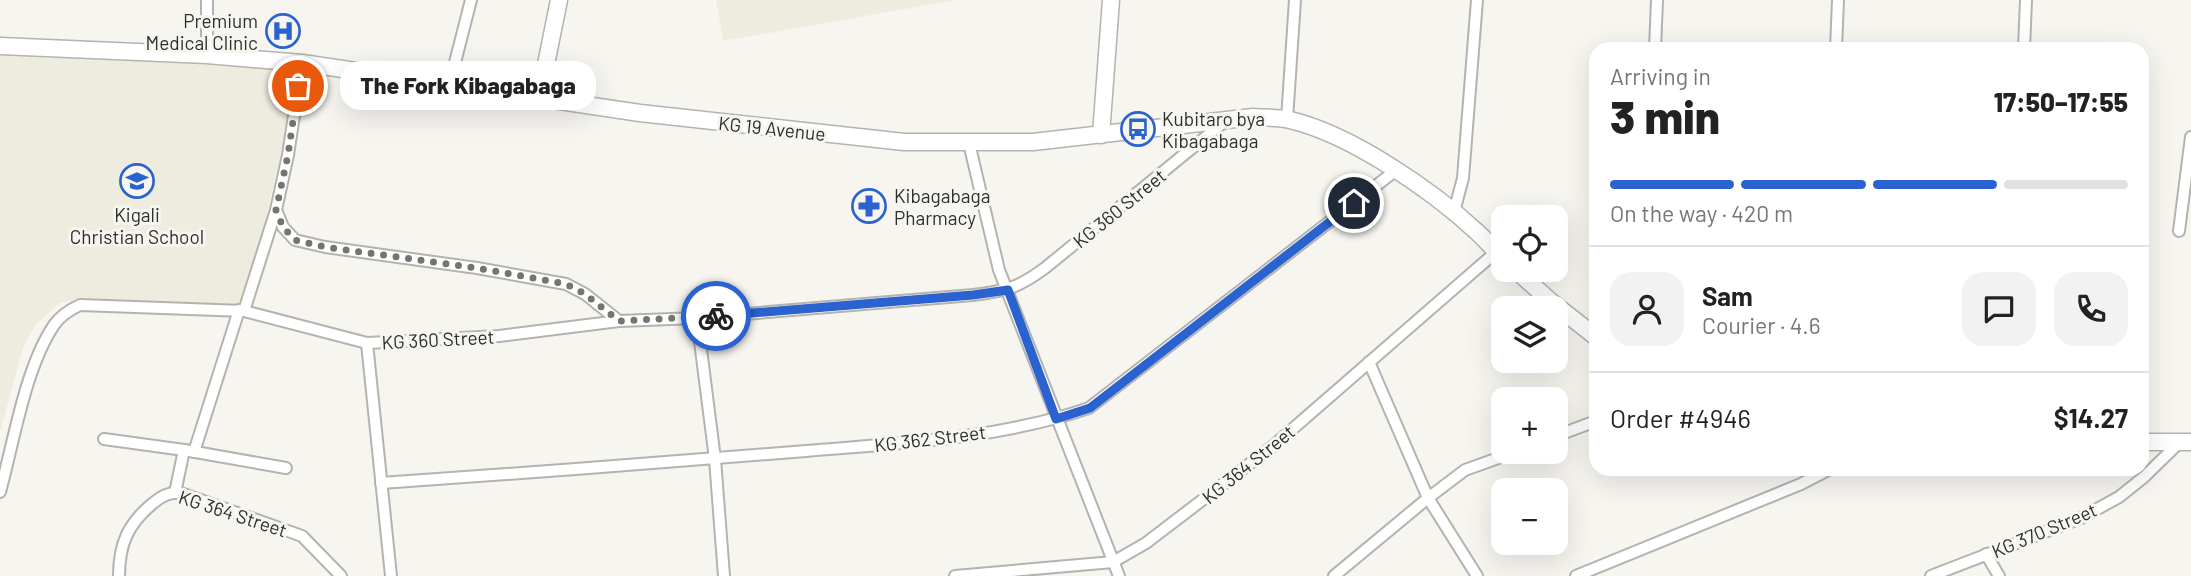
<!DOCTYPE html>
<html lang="en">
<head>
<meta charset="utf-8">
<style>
  :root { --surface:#fff; --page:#f2f2f2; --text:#222; --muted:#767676; --line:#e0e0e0; --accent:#2a62cf }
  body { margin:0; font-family:Barlow,sans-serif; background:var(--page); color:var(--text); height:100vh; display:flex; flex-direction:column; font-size:26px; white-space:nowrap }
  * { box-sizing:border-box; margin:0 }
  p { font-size:23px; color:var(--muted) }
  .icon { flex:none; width:38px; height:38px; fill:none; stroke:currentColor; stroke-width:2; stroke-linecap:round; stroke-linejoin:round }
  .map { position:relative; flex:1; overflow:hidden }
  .sheet { position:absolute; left:1589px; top:42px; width:560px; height:434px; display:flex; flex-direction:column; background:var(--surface); border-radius:21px; box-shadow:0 7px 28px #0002 }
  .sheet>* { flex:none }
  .controls { position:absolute; left:1491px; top:205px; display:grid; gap:14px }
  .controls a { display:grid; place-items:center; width:77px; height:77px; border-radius:14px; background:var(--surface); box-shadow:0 7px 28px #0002; font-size:35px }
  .pin { position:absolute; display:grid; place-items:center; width:60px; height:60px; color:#fff; margin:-30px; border:4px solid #fff; border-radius:50%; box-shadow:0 2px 7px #0007 }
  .courier { position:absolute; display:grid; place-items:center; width:70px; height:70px; margin:-35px; border:5px solid #2a62cf; border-radius:50%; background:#fff; color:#222; box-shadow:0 2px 9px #0007 }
  .bubble { position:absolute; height:49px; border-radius:21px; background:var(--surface); box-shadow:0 7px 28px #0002; font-size:23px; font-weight:800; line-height:49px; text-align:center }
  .overview em { font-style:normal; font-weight:800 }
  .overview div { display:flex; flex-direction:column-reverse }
  .overview { display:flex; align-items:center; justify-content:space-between; height:119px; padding:0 21px }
  h1 { font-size:46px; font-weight:800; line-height:52px }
  .bar { display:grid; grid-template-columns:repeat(4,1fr); gap:10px 7px; align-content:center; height:84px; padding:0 21px }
  .bar i { height:9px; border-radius:5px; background:var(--line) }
  .bar .active { background:var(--accent) }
  .bar p { grid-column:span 4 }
  .line { display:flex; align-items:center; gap:18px; padding:0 21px; border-top:2px solid var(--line) }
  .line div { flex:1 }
  .round { display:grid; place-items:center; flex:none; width:74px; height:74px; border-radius:21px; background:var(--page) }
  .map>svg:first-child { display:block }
  .built { fill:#eeebdf }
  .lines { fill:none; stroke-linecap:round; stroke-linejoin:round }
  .street-casing { stroke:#b4b3af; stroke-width:14 }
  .secondary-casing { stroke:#b4b3af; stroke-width:19 }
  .street { stroke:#fff; stroke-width:10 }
  .secondary { stroke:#fff; stroke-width:16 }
  .done { stroke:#747471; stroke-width:7; stroke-dasharray:0 12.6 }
  .route { stroke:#2a62cf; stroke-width:9 }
  .labels { text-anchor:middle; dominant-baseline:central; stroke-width:6; stroke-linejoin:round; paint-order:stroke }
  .poi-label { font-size:19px; fill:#2e2e2c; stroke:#f6f5f0; text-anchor:start }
  .street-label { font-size:19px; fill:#2e2e2c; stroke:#f6f5f0 }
</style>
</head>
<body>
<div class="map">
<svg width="2191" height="576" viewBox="0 0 2191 576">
  <rect width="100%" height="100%" fill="#f6f5f0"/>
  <g class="built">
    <path d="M716,0H956L723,41Z"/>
    <path d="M0,47L302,63L244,311L80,299L60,303L36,324L23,347L0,432Z"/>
  </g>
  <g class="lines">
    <g class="street-casing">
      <g id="street">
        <path d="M207,0V55"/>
        <path d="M1655,49L1657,0"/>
        <path d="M1836,49L1838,0"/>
        <path d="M2024,49L2026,0"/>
        <path d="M449,86L471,0"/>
        <path d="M1287,119L1295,0"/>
        <path d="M969,143L999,270L1119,576"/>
        <path d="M276,210L283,227L295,240L325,247L477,268L566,284L585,294L619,321"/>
        <path d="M1454,212L1463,178L1477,0"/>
        <path d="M2179,231L2191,137"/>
        <path d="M244,311L276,210L288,155L302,63"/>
        <path d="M697,318L715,459L724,576"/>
        <path d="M367,343L391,576"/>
        <path d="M1369,362L1428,498L1477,576"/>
        <path d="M1556,436L1596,421"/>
        <path d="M104,439L184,450L286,468"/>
        <path d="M194,452L239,310"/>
        <path d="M381,483C523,473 664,463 806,451C900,443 999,439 1089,408L1395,171"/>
        <path d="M0,492C14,441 25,368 54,325C61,315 69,310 80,305L244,311L367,343L499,336L619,321L697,318L973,295C1006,291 1018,288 1045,268L1224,122"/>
        <path d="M175,493L184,450"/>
        <path d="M1986,554L1999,576"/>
        <path d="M119,576C119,544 128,524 152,504C162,496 168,492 181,493L302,536L341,576"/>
        <path d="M955,576L1113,562L1146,543L1273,446L1496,252"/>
        <path d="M1334,576L1428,498L1465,470L1515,452"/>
        <path d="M1576,576L1801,484L1830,469"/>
        <path d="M1931,576L2081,518L2119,497L2144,477L2180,442"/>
      </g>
    </g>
    <g class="secondary-casing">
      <g id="secondary">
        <path d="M0,46L207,55L302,63L640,113L904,142H1033L1253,117C1265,118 1278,117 1290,120C1350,134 1432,190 1477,232C1486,240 1494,250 1503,258"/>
        <path d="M539,99L559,0"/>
        <path d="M1101,135L1111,0"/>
        <path d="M1516,270L1549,300L1596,337"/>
        <path d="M2142,442H2191"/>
      </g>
    </g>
    <use href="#street" class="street"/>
    <use href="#secondary" class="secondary"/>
  </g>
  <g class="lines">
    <path class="done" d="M298,86L288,155L276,210L283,227L295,240L325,247L477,268L566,284L585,294L619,321L716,316"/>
    <path class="route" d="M716,316L973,295L1008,290L1056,419L1090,408L1354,203"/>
  </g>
  <defs>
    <g id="hospital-ring" transform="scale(1.75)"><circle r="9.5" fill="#f6f5f0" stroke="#2a62cf" stroke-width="1.5"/><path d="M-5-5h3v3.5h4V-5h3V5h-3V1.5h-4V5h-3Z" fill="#2a62cf"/></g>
    <g id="bus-ring" transform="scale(1.75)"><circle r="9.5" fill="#f6f5f0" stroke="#2a62cf" stroke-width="1.5"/><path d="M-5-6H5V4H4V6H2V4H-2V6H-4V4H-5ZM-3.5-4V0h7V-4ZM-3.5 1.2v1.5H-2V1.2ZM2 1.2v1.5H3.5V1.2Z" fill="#2a62cf"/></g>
    <g id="school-ring" transform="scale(1.75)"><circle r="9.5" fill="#f6f5f0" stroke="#2a62cf" stroke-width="1.5"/><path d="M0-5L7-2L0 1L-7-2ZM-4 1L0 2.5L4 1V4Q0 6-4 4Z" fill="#2a62cf"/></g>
    <g id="pharmacy-ring" transform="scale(1.75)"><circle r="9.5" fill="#f6f5f0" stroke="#2a62cf" stroke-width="1.5"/><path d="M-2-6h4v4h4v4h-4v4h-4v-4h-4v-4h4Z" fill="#2a62cf"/></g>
  </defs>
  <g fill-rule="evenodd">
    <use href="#hospital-ring" x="283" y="31"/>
    <use href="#bus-ring" x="1138" y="129"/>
    <use href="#school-ring" x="137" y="181"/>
    <use href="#pharmacy-ring" x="869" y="206"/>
  </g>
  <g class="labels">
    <g class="poi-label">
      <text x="258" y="20" text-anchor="end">Premium<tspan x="258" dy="22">Medical Clinic</tspan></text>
      <text x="1162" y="118">Kubitaro bya<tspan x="1162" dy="22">Kibagabaga</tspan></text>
      <text x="894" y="195">Kibagabaga<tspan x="894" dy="22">Pharmacy</tspan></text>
      <text x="137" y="214" text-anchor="middle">Kigali<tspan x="137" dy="22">Christian School</tspan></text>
    </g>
    <g class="street-label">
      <text transform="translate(772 128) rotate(6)">KG 19 Avenue</text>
      <text transform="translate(1119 208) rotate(-39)">KG 360 Street</text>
      <text transform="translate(438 339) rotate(-3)">KG 360 Street</text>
      <text transform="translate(930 438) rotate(-7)">KG 362 Street</text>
      <text transform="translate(1248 464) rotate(-39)">KG 364 Street</text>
      <text transform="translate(233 513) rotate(18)">KG 364 Street</text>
      <text transform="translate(2044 530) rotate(-23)">KG 370 Street</text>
    </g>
  </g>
</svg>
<div class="controls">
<a><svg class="icon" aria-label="locate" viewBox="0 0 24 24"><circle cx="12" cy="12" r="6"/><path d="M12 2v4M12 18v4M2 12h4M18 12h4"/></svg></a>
<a><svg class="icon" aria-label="layers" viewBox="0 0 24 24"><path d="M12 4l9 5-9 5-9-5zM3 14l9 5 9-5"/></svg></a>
<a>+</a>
<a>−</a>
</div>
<div class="pin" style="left:298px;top:86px;background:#ea580c"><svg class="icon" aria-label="bag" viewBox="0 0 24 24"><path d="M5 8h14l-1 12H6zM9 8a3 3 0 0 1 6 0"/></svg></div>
<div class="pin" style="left:1354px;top:203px;background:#1f2937"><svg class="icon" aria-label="home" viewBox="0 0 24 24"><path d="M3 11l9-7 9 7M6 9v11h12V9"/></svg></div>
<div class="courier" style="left:716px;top:316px"><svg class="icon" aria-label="bike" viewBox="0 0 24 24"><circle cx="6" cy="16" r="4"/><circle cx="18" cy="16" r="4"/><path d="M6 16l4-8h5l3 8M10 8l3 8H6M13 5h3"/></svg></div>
<div class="bubble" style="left:340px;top:61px;width:256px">The Fork Kibagabaga</div>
<section class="sheet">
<div class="overview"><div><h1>3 min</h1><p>Arriving in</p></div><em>17:50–17:55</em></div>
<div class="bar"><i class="active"></i><i class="active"></i><i class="active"></i><i></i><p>On the way · 420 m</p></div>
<div class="line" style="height:126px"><a class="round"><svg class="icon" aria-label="person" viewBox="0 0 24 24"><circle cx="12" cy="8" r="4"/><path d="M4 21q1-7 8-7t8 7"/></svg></a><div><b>Sam</b><p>Courier · 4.6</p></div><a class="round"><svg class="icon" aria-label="chat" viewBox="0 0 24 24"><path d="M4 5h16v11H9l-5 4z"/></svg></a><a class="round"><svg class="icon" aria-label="phone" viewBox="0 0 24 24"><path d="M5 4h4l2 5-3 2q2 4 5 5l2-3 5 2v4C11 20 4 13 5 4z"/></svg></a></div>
<div class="line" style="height:91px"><div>Order #4946</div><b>$14.27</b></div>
</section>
</div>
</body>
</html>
